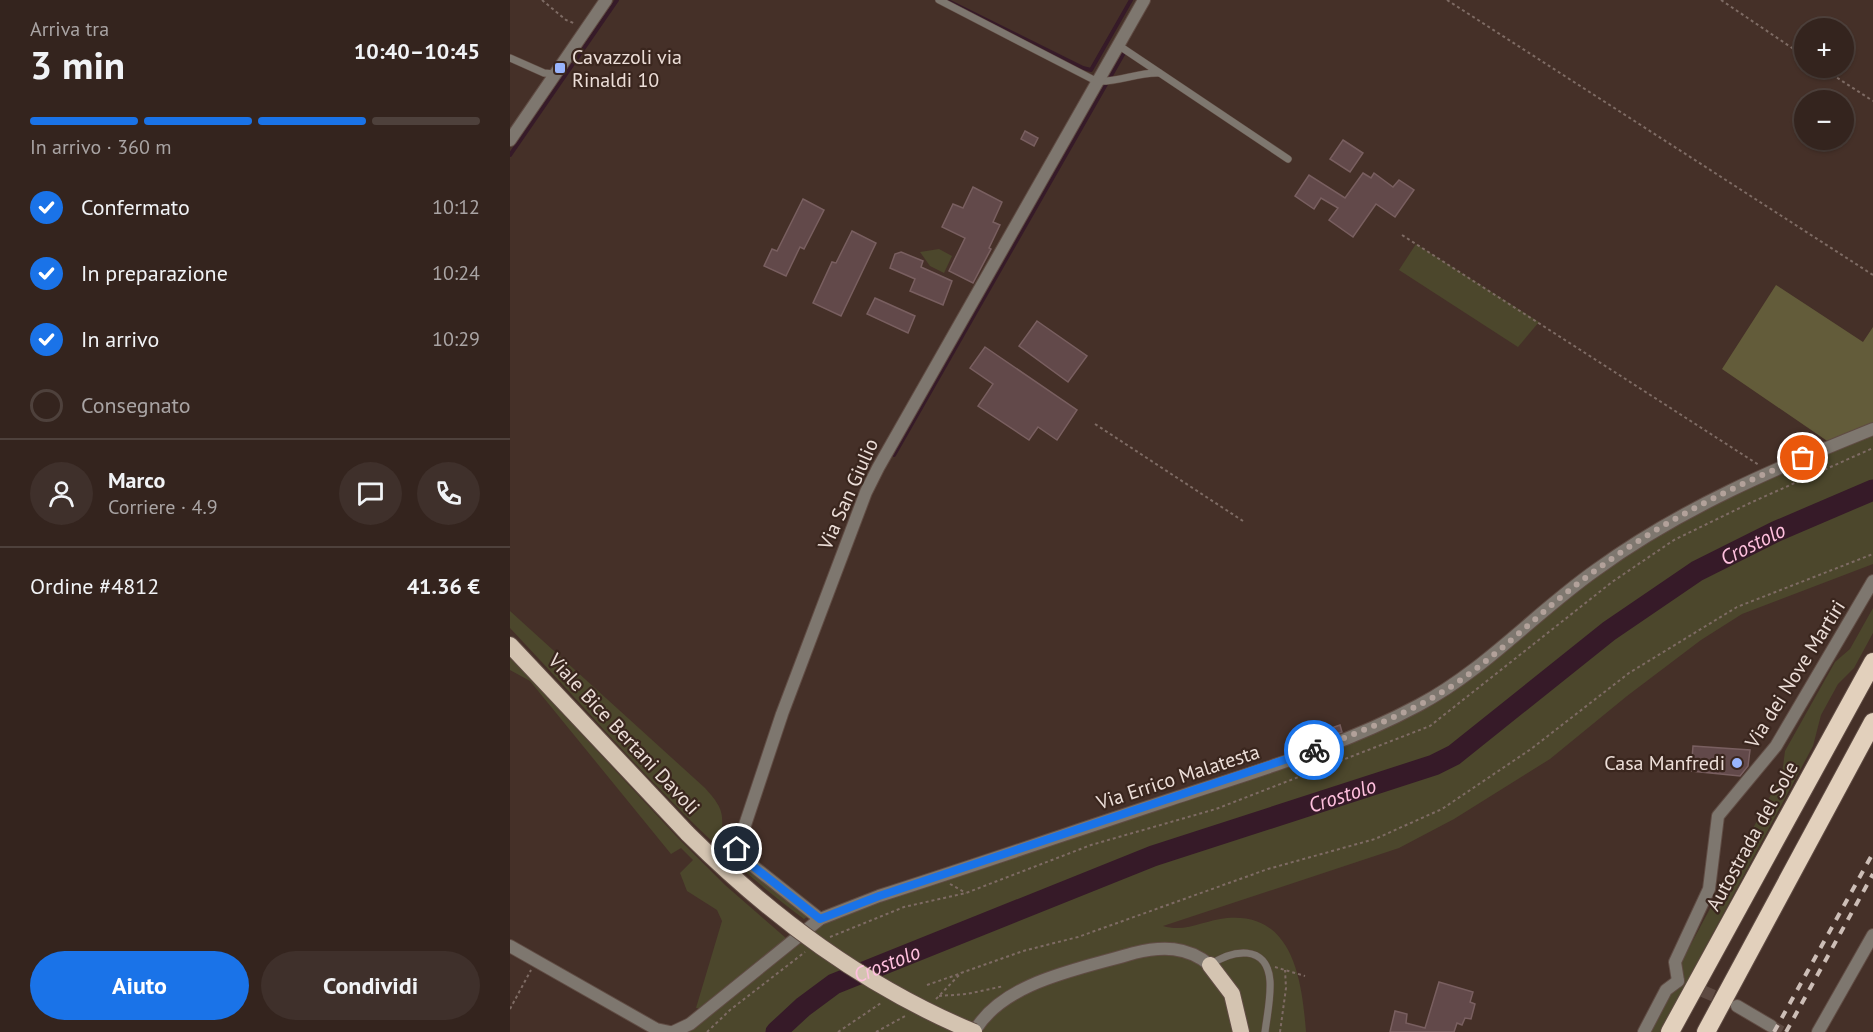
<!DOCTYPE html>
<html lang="it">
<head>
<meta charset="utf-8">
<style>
  :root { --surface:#34241e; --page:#3f302b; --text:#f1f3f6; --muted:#a9a4a4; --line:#4e413c; --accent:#1a73e8 }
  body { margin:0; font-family:"PT Sans",sans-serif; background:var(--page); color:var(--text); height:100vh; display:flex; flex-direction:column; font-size:22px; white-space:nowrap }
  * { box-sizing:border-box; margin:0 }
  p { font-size:20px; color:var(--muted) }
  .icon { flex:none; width:33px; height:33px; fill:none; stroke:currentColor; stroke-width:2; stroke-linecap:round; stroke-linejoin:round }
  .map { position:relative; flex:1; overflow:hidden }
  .drawer { display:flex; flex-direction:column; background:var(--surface); width:510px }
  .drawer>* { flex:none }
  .fabs { position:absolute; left:1284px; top:18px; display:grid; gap:12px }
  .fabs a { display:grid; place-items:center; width:60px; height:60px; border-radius:50%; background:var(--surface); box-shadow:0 2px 4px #0004,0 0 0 2px var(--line); font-size:30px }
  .pin { position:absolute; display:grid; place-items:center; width:51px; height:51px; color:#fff; margin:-26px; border:3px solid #fff; border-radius:50%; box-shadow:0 2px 6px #0007 }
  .courier { position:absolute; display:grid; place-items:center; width:60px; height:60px; margin:-30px; border:4px solid #1a73e8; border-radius:50%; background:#fff; color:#222; box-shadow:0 2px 8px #0007 }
  .head em { font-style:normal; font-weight:700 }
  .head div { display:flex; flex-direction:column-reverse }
  .head { display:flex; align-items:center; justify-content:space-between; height:102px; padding:0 30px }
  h1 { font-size:39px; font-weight:700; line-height:45px }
  .bar { display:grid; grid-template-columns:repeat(4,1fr); gap:9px 6px; align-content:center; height:72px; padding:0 30px }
  .bar i { height:8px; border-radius:4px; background:var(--line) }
  .bar .active { background:var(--accent) }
  .bar p { grid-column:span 4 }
  .line { display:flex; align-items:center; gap:15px; padding:0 30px; border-top:2px solid var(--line) }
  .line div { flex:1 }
  .round { display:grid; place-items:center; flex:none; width:63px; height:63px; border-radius:32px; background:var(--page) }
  ol { padding:0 30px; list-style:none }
  li { display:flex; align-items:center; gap:18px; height:66px }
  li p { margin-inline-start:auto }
  li .icon { padding:6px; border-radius:50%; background:var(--accent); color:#fff; stroke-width:4 }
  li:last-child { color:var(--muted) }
  li i { width:33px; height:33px; border:3px solid var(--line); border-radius:50% }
  .primary-button { display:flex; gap:12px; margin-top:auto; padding:12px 30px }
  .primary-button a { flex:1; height:69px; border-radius:36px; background:var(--accent); color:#fff; font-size:24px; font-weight:700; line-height:69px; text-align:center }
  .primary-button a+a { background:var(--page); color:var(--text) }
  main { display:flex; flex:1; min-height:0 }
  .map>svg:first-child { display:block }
  .green { fill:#4c472c }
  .forest { fill:#635c3a }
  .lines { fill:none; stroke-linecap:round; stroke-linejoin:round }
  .stream { stroke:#361a28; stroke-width:4 }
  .river { stroke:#361a28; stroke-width:21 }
  .building { fill:#62494a; stroke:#795f60; stroke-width:1.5 }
  .minor-tunnel { stroke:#5e4a42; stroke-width:12; stroke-dasharray:12 6; stroke-linecap:butt }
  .service-casing { stroke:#604c44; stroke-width:8 }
  .minor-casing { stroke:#604c44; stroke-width:14 }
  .tertiary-casing { stroke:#604c44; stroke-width:14 }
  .trunk-casing { stroke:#604c44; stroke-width:18 }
  .motorway-casing { stroke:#604c44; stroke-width:20 }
  .path { stroke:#7e6b64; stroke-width:2; stroke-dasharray:3 3; stroke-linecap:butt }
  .service { stroke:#7e776f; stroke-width:7 }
  .minor { stroke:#7e776f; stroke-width:12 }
  .tertiary { stroke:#7e776f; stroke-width:12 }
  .trunk { stroke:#d4c4b1; stroke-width:16 }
  .motorway { stroke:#e2d0bc; stroke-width:18 }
  .rail { stroke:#cdbeb7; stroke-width:4; stroke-dasharray:8 8; stroke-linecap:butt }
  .trunk-bridge-casing { stroke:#604c44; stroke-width:18; stroke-linecap:butt }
  .trunk-bridge { stroke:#d4c4b1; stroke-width:16 }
  .done { stroke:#b2a19a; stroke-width:6; stroke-dasharray:0 10.8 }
  .route { stroke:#1a73e8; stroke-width:8 }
  .poi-dot { fill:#99b5fd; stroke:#3a261e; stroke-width:2 }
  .labels { text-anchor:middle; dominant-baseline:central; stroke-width:4.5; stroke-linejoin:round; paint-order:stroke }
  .poi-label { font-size:20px; fill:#ecded8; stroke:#3a261e; text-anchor:start }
  .street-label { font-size:20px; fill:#ecded8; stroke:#3a261e }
  .water-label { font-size:21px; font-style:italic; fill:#ffc0de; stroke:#3a261e }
</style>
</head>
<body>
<main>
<section class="drawer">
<div class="head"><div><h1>3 min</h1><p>Arriva tra</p></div><em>10:40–10:45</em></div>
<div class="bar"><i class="active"></i><i class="active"></i><i class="active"></i><i></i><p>In arrivo · 360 m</p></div>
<ol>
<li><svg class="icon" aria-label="check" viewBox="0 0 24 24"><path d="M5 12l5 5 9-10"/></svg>Confermato<p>10:12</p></li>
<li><svg class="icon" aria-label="check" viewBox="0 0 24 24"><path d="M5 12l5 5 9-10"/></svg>In preparazione<p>10:24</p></li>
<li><svg class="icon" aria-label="check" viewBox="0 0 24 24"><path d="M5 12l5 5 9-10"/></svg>In arrivo<p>10:29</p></li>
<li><i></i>Consegnato</li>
</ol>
<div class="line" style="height:108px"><a class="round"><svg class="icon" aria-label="person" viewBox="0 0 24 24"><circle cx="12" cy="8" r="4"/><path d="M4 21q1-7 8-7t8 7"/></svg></a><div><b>Marco</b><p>Corriere · 4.9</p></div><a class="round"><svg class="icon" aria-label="chat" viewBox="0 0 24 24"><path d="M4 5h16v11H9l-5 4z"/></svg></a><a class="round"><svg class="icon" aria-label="phone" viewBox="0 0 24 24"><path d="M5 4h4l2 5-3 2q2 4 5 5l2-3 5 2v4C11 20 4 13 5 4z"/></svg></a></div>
<div class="line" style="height:78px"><div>Ordine #4812</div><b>41.36 €</b></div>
<div class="primary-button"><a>Aiuto</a><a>Condividi</a></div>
</section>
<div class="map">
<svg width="1363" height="1032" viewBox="0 0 1363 1032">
  <rect width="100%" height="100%" fill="#453028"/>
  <g class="green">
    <path d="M906,244L1029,322L1008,347L889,270Z"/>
    <path d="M429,249L442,256L434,273L420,266L410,252Z"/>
    <path d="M1363,432V564L1232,614L1191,640L1117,696L1040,759L944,819L889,848L653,926C676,933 694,920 717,918C784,912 792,982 796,1032H175L308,923L911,707L1049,601L1170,517Z"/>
    <path d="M1363,608V633L1344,668L1328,684L1311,715L1303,746L1150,1032H1134L1272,774L1275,751L1325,662L1340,649Z"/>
    <path d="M0,611L195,788C213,808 214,813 211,839L229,859L297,917L294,919C183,837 95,728 0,628Z"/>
    <path d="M0,657L168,838L215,885L277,939L194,1009L186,1008L212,921L207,910L177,891L170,873L183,860L171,848L161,854L20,681L0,670Z"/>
  </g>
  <path class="forest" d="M1266,285L1353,342L1363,327V432L1326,447L1212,369Z"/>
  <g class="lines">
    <g class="stream">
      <path d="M436,0L573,68L581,70L621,0"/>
      <path d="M0,155L107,0"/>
      <path d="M384,455L615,51"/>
    </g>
    <path class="river" id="s1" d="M266,1032L293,1007L324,984L643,856L924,765L944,755L1099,631L1187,571L1267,531L1363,490"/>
  </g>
  <g class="building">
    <path d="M515,131L528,138L524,146L511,139Z"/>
    <path d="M833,140L853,153L840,172L820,159Z"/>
    <path d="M853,173L861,178L864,173L883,187L889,180L904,190L885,217L866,204L843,237L819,220L828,208L811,198L804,209L785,196L799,175L835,198Z"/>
    <path d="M463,187L492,202L483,222L490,225L479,248L481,249L463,283L439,271L455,238L432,227L443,204L453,208Z"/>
    <path d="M293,199L314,210L294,249L290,247L276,276L254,266L262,249L267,251Z"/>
    <path d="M342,231L366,243L331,316L303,303L322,262L326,263Z"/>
    <path d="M391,252L413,261L411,267L442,281L433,305L400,291L405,279L380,268L385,254Z"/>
    <path d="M365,298L405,316L398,333L357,314Z"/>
    <path d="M527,321L577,356L558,382L509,346Z"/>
    <path d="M475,347L567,410L547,440L528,427L519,440L468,406L483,384L460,368Z"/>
    <path d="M830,725L832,732L819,737L816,730Z"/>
    <path d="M1183,746L1240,750L1238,766L1230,776L1181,771Z"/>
    <path d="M929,982L963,992L960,1002L965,1004L961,1019L955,1018L952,1025L947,1023L944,1032H880L885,1011L897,1014L896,1023L915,1028Z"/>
  </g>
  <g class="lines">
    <g class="minor-tunnel">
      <path d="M1176,984L1218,1002"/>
      <path d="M1261,1026L1272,1032"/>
    </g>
    <g class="service-casing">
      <g id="service">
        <path d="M429,0L586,81C608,83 627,72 649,73"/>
        <path d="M608,45L778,159"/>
        <path d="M0,58L34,73L45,74"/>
        <path d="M700,965C722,950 757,943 760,981C761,998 757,1016 755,1032"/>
      </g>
    </g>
    <g class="minor-casing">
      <g id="minor">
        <path d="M310,919L234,859L227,849L272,714L356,492L368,468L634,0"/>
        <path d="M0,946L146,1029L160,1032"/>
        <path d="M1168,981L1165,962L1199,889L1208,816L1266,746L1363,581"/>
        <path d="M1227,1006L1261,1026"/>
        <path d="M163,1032L180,1024L310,919L369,896C466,865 562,832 659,800C743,772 831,747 909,705C975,670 1025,613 1086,570C1171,508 1266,468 1363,429"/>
        <path d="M464,1032C493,981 571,969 624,953C652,946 677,946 700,965"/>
        <path d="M1134,1032L1156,990L1168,981"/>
        <path d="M1308,1032L1363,935"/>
      </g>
    </g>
    <g class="tertiary-casing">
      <path id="tertiary" d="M0,140L96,0"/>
    </g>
    <g class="trunk-casing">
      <g id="trunk">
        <path d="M0,645L178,834"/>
        <path d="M700,965L722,994L731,1032"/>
      </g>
    </g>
    <g class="motorway-casing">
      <g id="motorway">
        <path d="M1160,1032L1363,662"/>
        <path d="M1196,1032L1363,722"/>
      </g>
    </g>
    <g class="path">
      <path d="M32,0L56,20L66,24"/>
      <path d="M937,0L1363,275"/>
      <path d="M1211,0L1294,56"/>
      <path d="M1312,68L1363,101"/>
      <path d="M892,235L1249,465"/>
      <path d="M585,424L733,521"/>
      <path d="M440,884L456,893"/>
      <path d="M320,937L394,907L456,893L581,845L706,809L920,726L1102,582L1164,540L1240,503L1363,448"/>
      <path d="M765,967L795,976"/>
      <path d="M417,985L449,974"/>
      <path d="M429,996L457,994L494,986"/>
      <path d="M426,999L451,973L513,951L568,937L758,869L865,839L932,809L1021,749L1119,673L1227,607L1363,554"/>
      <path d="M0,1009L21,970"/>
      <path d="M197,1032L220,1010L295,952"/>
      <path d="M328,1032L371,1003"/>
      <path d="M366,1032L397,1015"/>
      <path d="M770,1032L776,988L775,970"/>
    </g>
    <use href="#service" class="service"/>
    <use href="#minor" class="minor"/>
    <use href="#tertiary" class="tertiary"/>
    <use href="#trunk" class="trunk"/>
    <use href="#motorway" class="motorway"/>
    <g class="rail">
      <path d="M1264,1032L1363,853"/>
      <path d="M1276,1032L1363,874"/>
    </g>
    <g class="trunk-bridge-casing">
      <path id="trunk-bridge" d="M178,834C263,918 354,986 464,1032"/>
    </g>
    <use href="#trunk-bridge" class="trunk-bridge"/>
  </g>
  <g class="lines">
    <path class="done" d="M804,750C853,730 904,712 948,682C997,648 1038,604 1086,570C1150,523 1220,487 1293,458"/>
    <path class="route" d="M227,849L234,859L310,919L369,896L804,750"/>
  </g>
  <g class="poi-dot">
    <rect x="44" y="62" width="12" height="12" rx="3"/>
    <circle cx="1227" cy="763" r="6"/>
  </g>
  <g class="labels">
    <g class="poi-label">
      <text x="62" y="57">Cavazzoli via<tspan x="62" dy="23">Rinaldi 10</tspan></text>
      <text x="1215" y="763" text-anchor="end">Casa Manfredi</text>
    </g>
    <g class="street-label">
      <text transform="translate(338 494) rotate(-66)">Via San Giulio</text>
      <text transform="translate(1285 674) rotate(-58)">Via dei Nove Martiri</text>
      <text transform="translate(114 734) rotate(47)">Viale Bice Bertani Davoli</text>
      <text transform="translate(668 777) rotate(-18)">Via Errico Malatesta</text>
      <text transform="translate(1242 836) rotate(-61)">Autostrada del Sole</text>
    </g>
    <g class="water-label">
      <text stroke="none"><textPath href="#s1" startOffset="1104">Crostolo</textPath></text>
      <text stroke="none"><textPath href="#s1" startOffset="618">Crostolo</textPath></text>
      <text stroke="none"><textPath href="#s1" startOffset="132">Crostolo</textPath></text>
    </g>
  </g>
</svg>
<div class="fabs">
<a>+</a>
<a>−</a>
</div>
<div class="pin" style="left:1293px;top:458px;background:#ea580c"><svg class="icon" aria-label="bag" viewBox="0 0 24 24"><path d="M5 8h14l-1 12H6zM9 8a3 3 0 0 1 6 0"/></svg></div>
<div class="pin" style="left:227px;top:849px;background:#1f2937"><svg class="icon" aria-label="home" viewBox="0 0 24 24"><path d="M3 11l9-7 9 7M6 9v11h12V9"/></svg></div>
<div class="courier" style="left:804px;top:750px"><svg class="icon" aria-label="bike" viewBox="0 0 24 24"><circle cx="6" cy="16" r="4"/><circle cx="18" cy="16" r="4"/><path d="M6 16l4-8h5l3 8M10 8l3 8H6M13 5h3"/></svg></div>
</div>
</main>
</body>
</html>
